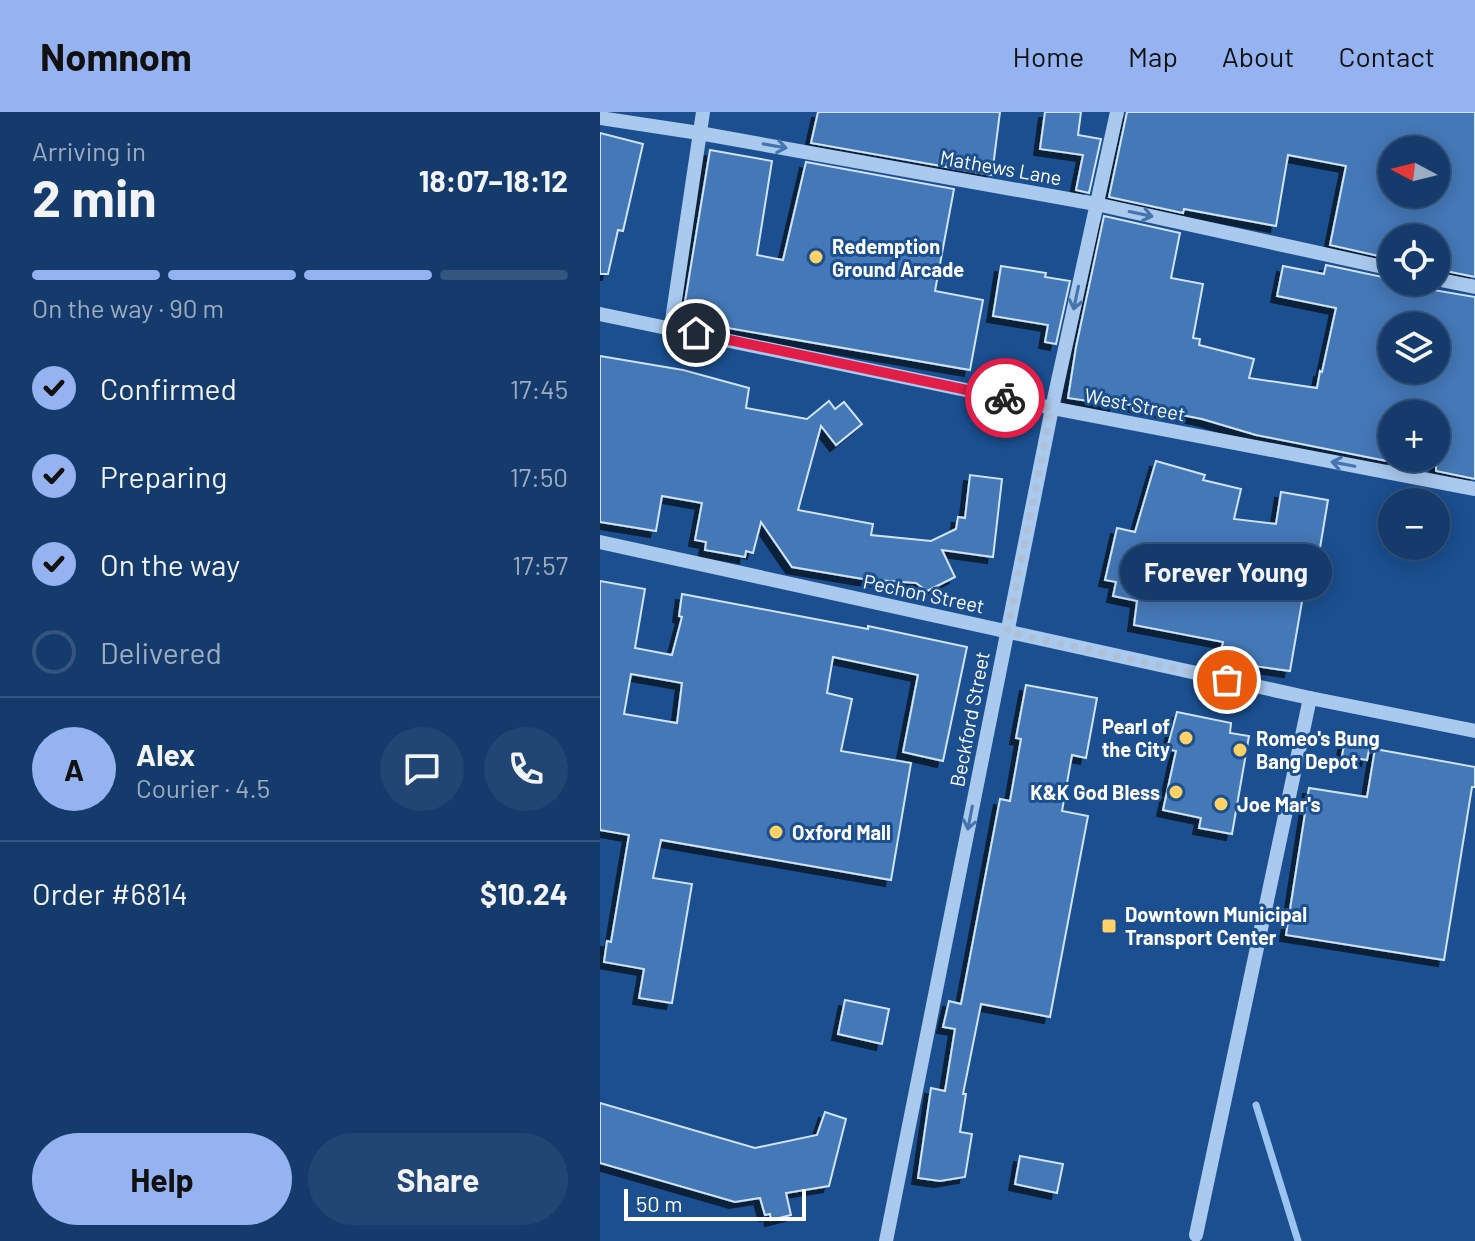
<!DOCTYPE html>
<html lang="en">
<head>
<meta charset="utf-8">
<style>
  :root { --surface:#143b6b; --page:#214673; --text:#f1f3f6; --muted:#9dadc1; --line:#33557e; --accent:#95b2f1 }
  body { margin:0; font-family:Barlow,sans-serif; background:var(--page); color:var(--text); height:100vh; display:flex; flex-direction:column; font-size:30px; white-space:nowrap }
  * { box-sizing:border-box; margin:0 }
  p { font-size:26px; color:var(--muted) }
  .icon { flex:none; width:44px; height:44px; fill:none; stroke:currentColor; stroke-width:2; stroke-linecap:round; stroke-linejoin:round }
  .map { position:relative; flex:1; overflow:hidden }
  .drawer { display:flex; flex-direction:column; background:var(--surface); width:600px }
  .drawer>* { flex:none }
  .needle { width:52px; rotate:277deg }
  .fabs { position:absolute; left:778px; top:24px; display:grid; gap:16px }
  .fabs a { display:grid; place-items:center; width:72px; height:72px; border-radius:50%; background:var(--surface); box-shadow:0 4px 20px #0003,0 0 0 2px var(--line); font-size:40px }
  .scale { position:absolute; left:24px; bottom:20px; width:182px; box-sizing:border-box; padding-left:8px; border:4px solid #fff; border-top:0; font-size:22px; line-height:28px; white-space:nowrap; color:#fff; -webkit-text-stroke:6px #1b4f8f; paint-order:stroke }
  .pin { position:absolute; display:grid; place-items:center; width:68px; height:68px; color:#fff; margin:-34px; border:4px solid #fff; border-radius:50%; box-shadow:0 2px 8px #0007 }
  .courier { position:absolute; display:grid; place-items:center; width:80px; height:80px; margin:-40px; border:6px solid #e11d48; border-radius:50%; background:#fff; color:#222; box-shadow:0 2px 10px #0007 }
  .bubble { position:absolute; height:56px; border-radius:28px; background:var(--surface); box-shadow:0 4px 20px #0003,0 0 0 2px var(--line); font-size:26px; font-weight:700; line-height:56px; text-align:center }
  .overview em { font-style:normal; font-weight:700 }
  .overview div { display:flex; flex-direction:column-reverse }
  .overview { display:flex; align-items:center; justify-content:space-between; height:136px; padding:0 32px }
  h1 { font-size:52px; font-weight:700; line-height:60px }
  .bar { display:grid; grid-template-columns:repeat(4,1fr); gap:12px 8px; align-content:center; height:96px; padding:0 32px }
  .bar i { height:10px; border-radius:6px; background:var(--line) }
  .bar .selected { background:var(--accent) }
  .bar p { grid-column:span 4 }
  .line { display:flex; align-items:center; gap:20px; padding:0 32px; border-top:2px solid var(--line) }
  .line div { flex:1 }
  .round { display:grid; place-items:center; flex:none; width:84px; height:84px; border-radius:42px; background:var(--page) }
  ol { padding:0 32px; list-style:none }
  li { display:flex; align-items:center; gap:24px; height:88px }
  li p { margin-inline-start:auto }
  li .icon { padding:8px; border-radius:50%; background:var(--accent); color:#111; stroke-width:4 }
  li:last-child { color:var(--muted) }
  li i { width:44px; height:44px; border:4px solid var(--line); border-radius:50% }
  .cta { display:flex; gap:16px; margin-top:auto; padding:16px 32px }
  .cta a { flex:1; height:92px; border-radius:48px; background:var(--accent); color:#111; font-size:32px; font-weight:700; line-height:92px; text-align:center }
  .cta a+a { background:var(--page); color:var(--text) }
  header { display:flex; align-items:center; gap:48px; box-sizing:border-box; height:112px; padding:0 40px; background:var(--accent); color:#111 }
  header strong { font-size:38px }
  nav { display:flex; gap:44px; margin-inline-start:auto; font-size:28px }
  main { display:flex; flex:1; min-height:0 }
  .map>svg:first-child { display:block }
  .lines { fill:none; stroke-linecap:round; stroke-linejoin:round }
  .stream { stroke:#9cc4f0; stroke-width:7 }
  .building { fill:#4478b7; stroke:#cfe3fa; stroke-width:2; fill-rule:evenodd; filter:url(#shadow) }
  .minor { stroke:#a9c9ee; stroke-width:14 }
  .oneway { stroke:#4674ac }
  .done { stroke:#afc1d8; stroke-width:8; stroke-dasharray:0 14.4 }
  .route { stroke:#e11d48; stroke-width:10 }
  .poi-dot { fill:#ffd166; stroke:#1b4f8f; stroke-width:3 }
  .labels { text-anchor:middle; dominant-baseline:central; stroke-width:6; stroke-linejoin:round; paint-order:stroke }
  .street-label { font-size:20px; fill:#fff; stroke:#1b4f8f }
  .poi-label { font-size:20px; font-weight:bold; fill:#fff; stroke:#1b4f8f; text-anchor:start }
</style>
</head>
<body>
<header>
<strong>Nomnom</strong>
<nav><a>Home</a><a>Map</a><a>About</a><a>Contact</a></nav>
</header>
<main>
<section class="drawer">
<div class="overview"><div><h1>2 min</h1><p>Arriving in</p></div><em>18:07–18:12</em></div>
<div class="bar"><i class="selected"></i><i class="selected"></i><i class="selected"></i><i></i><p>On the way · 90 m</p></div>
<ol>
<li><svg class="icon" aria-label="check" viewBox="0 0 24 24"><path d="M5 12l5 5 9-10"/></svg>Confirmed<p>17:45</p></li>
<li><svg class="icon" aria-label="check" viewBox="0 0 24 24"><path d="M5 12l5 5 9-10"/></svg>Preparing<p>17:50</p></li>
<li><svg class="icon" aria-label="check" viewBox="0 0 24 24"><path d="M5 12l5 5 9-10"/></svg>On the way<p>17:57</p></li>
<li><i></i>Delivered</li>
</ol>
<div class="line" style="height:144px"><b class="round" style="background:var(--accent);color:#111">A</b><div><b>Alex</b><p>Courier · 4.5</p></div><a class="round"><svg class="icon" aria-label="chat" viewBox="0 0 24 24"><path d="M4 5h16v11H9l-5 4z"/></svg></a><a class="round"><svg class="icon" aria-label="phone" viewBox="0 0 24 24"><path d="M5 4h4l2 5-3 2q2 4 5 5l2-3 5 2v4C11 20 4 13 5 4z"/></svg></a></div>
<div class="line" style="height:104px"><div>Order #6814</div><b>$10.24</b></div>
<div class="cta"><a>Help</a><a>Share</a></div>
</section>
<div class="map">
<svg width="875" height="1129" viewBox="0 0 875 1129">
  <defs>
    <filter id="shadow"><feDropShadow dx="-6" dy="6" stdDeviation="0" flood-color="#0009"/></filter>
  </defs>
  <rect width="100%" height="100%" fill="#1b4f8f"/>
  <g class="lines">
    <path class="stream" d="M656,993L698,1129"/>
  </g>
  <g class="building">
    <path d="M218,0H400L392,63L211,31Z"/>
    <path d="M445,0H481L478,23L501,27L489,81L476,78L483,43L440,37Z"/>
    <path d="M527,0H875V165L836,157V126H792V147L730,133L746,54L688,43L676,114L584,97L583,101L509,85ZM792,38H836V82H792Z"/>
    <path d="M0,21L43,32L23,119L18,118L8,162H0Z"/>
    <path d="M110,38L172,49L157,143L183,148L206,50L354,77L335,179L383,188L370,258L82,208Z"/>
    <path d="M504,104L580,121L571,166L603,172L593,226L600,227L599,233L654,247L649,266L717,276L720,259L722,260L736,196L677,184L683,154L724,162L726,153L792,167V171L875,185V367L836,359V302H792V350L656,323L602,307L515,290V293L468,286L476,235ZM792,214H836V258H792Z"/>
    <path d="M401,154L446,161L445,165L470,169L456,232L445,230L448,213L393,204Z"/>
    <path d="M0,244L83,258L149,276L146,296L207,307L229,289L235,297L244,290L262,312L236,333L221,314L198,398L273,412L271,423L331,429L356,417L358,405L365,406L370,363L402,367L393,445L342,438L355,465L327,479L316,471L263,467L192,455L161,410L153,441L146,439L145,445L105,438L106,430L95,428L102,391L62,384L56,419L0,410Z"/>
    <path d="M556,349L605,363L603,368L641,377L634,407L676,412L681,380L728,388L720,436L706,433L700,477L704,478L690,559L619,549L623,530L534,513L537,489L513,484L516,470L505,468L517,416L535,420Z"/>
    <path d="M0,469L45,477L35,536L72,543L82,505L79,504L82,482L268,517V514L367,535L343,649L303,640L318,563L233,545L227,581L252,587L241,639L311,651L291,768L61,728L53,766L92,772L72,891L39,886L44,857L4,850L7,829L11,830L29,723L0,718ZM31,562L82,571L77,611L24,602Z"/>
    <path d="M426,573L497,586L486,646L472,643L462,699L488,704L450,905L381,892L363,982H366L360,1020L372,1022L365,1065L340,1069L318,1066L331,976L345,979L355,917L343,915L349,889L361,892L400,687L410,689L421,627L416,626Z"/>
    <path d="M577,600L631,611L630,621L649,624L632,722L599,716L601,706L563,698L576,639L567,637Z"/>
    <path d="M746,623L771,628L767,648L742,644Z"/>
    <path d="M775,637L875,655V675H872L844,848L686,823L709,676L767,685Z"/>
    <path d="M245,888L289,897L282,932L238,922Z"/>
    <path d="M0,991L155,1036L217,1023L225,1000L246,1007L229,1074L186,1081L191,1103L171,1108L170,1102L165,1103L160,1086L135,1090L0,1051Z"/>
    <path d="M420,1044L463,1052L457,1081L415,1072Z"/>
  </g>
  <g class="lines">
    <g class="minor">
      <path d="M0,6L99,21L496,92L792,157"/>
      <path d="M836,167L875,175"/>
      <path d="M0,202L452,296L875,377"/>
      <path d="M71,215L103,0"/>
      <path d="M0,430L710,586L875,619"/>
      <path d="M596,1123L710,586"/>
      <path d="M286,1129L452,296L517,0"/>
    </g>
  </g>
  <defs><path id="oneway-shaft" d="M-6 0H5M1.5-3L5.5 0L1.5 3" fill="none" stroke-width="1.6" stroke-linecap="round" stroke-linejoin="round" transform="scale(2)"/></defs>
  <g class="oneway">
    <use href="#oneway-shaft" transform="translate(175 34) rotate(10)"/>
    <use href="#oneway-shaft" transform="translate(541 102) rotate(12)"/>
    <use href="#oneway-shaft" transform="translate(476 186) rotate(102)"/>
    <use href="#oneway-shaft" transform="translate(743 352) rotate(-169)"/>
    <use href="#oneway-shaft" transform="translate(370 706) rotate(101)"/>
  </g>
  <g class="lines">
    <path class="done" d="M405,286L452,296L407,520L627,568"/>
    <path class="route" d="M96,221L405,286"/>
  </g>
  <g class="poi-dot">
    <circle cx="216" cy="145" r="8"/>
    <circle cx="586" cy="626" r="8"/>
    <circle cx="640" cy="638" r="8"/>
    <circle cx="576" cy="680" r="8"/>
    <circle cx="621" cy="692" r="8"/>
    <circle cx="176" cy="720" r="8"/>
    <rect x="501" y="806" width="16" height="16" rx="4"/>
  </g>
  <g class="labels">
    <g class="street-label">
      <text transform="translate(401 55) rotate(10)">Mathews Lane</text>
      <text transform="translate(535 292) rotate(11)">West Street</text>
      <text transform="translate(324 481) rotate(12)">Pechon Street</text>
      <text transform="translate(369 607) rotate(-79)">Beckford Street</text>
    </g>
    <g class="poi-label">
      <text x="232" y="134">Redemption<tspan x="232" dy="23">Ground Arcade</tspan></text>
      <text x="570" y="614" text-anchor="end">Pearl of<tspan x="570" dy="23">the City</tspan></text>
      <text x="656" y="626">Romeo's Bung<tspan x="656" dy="23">Bang Depot</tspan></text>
      <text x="560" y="680" text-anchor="end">K&amp;K God Bless</text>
      <text x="637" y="692">Joe Mar's</text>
      <text x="192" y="720">Oxford Mall</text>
      <text x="525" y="802">Downtown Municipal<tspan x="525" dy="23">Transport Center</tspan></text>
    </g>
  </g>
</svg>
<div class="fabs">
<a><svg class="needle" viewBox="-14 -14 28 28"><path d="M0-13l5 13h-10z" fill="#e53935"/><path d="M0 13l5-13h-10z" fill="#9dadc1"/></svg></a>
<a><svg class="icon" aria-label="locate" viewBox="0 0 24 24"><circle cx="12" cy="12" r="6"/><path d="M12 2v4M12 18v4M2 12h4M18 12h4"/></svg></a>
<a><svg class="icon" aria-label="layers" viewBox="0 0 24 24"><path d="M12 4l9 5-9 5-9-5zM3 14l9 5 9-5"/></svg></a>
<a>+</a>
<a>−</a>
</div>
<div class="scale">50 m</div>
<div class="pin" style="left:627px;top:568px;background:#ea580c"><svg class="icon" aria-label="bag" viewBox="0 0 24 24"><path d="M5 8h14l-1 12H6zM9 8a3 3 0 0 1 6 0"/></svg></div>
<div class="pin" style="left:96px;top:221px;background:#1f2937"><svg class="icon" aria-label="home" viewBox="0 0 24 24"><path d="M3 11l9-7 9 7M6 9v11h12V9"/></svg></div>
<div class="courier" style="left:405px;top:286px"><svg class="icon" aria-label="bike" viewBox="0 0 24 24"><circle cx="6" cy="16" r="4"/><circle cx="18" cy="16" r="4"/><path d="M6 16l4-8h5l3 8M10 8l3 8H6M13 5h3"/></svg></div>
<div class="bubble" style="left:520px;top:432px;width:212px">Forever Young</div>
</div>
</main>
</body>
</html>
